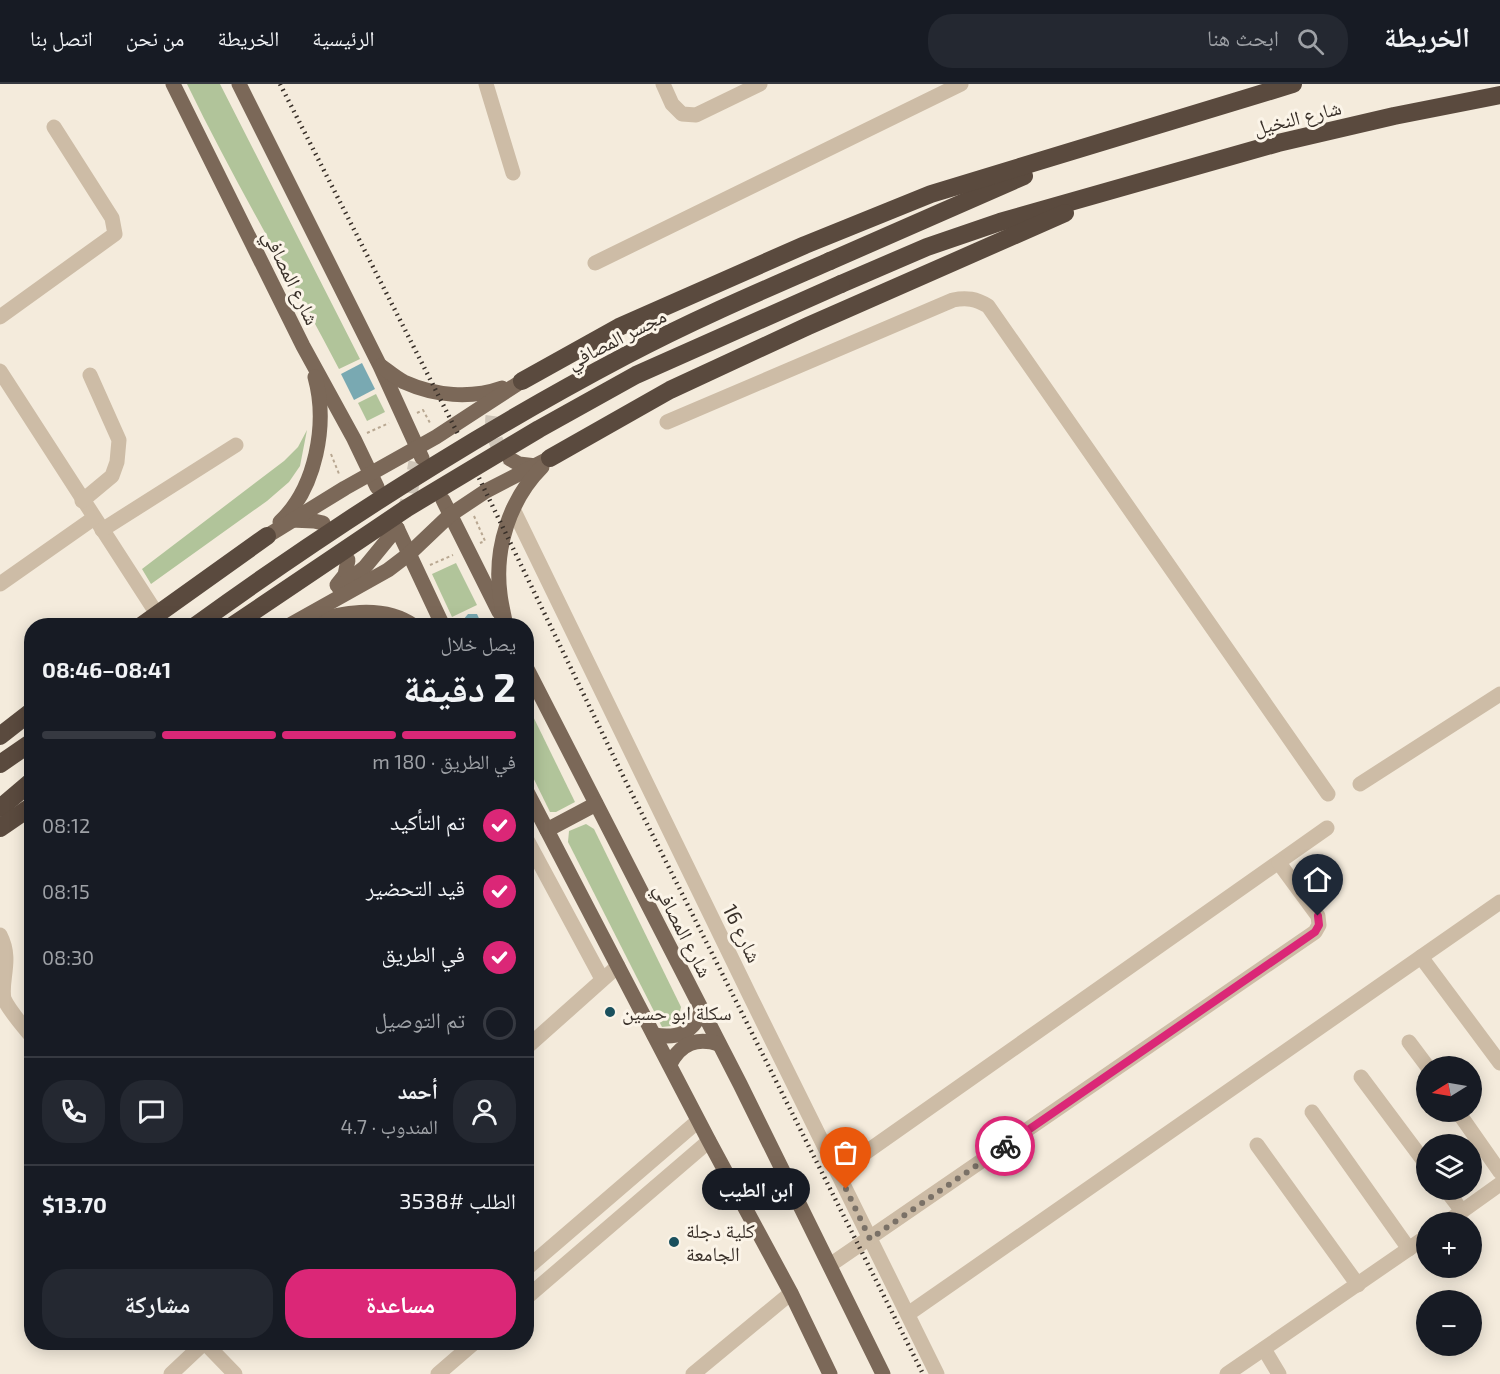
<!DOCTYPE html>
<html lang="ar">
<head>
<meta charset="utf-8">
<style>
  :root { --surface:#171b24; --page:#242831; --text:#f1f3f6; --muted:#9ea1a6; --line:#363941; --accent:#db2777 }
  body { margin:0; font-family:"Exo 2","Noto Naskh Arabic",sans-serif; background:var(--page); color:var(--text); direction:rtl; height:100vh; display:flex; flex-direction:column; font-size:22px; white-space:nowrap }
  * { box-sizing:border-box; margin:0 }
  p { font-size:20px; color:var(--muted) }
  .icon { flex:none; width:33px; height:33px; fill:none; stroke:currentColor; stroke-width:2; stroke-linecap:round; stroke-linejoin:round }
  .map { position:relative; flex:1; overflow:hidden; direction:ltr }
  .panel { position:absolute; left:24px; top:534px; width:510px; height:732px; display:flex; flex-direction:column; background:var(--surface); border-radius:24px; box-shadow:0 3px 15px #0003; direction:rtl }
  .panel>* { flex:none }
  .needle { width:39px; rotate:259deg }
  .buttons { position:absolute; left:1416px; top:972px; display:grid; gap:12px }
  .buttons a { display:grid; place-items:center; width:66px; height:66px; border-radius:50%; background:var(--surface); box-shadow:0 3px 15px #0003; font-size:30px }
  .pin { position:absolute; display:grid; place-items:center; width:51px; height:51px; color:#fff; margin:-62px -26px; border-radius:50% 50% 50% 0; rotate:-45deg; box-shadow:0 0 6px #0007 }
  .pin .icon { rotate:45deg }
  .courier { position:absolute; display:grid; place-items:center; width:60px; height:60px; margin:-30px; border:4px solid #db2777; border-radius:50%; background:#fff; color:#222; box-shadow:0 2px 8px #0007 }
  .bubble { position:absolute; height:42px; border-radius:21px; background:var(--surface); box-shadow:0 3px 15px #0003; font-size:20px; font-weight:700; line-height:42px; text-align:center; direction:rtl }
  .headline em { font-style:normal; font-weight:700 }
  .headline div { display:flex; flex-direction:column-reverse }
  .headline { display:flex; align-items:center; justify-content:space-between; height:102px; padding:0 18px }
  h1 { font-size:39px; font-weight:700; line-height:45px }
  .bar { display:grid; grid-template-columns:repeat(4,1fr); gap:9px 6px; align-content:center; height:72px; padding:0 18px }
  .bar i { height:8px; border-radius:4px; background:var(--line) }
  .bar .on { background:var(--accent) }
  .bar p { grid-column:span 4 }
  .line { display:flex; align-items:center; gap:15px; padding:0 18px; border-top:2px solid var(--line) }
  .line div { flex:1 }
  .round { display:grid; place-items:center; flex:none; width:63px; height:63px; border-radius:24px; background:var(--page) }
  ol { padding:0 18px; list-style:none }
  li { display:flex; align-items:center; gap:18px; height:66px }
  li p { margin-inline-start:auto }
  li .icon { padding:6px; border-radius:50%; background:var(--accent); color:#fff; stroke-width:4 }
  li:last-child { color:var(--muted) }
  li i { width:33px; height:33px; border:3px solid var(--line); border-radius:50% }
  .cta { display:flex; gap:12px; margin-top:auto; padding:12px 18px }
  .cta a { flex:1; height:69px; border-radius:24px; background:var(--accent); color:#fff; font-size:24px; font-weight:700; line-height:69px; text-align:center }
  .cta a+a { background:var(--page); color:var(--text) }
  header { display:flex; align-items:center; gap:36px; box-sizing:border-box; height:84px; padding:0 30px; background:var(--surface); border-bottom:2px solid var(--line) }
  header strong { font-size:28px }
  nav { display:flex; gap:33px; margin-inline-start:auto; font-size:21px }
  .search { width:420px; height:54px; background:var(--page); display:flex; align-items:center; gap:15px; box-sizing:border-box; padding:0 21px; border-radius:24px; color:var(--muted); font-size:22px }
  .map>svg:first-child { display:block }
  .green { fill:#b1c49a }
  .water { fill:#79a9b2 }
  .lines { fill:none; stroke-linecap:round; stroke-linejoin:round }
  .major-tunnel { stroke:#cec5b8; stroke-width:15; stroke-dasharray:15 8; stroke-linecap:butt }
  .path { stroke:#b8a791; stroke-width:2; stroke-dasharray:3 3; stroke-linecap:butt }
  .minor { stroke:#cdbca6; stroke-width:15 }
  .major { stroke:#7b6858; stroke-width:15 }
  .highway { stroke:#5a4a3e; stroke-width:18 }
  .rail { stroke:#382f28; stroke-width:4.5; stroke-dasharray:1.5 4.5; stroke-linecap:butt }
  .highway-bridge { stroke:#5a4a3e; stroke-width:18 }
  .done { stroke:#7a7167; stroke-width:6; stroke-dasharray:0 10.8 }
  .route { stroke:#db2777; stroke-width:8 }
  .poi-dot { fill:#1a505d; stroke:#fbf4e8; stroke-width:2 }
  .labels { text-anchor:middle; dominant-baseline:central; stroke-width:6; stroke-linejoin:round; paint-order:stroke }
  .street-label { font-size:20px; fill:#382f28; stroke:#fbf4e8 }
  .poi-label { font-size:20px; fill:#382f28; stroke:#fbf4e8; text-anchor:start }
</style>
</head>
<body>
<header>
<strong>الخريطة</strong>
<div class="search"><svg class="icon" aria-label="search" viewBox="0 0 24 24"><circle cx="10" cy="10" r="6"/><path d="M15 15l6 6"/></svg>ابحث هنا</div>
<nav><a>الرئيسية</a><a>الخريطة</a><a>من نحن</a><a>اتصل بنا</a></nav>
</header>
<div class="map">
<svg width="1500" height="1290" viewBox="0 0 1500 1290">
  <rect width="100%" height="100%" fill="#f4ebdc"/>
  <g class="green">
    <path d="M187,0H220L360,275L339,285C289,189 234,97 187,0Z"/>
    <path d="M376,310L385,328L367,337L358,319Z"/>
    <path d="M307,346L300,382L289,398L267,417L151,500L142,485L284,377L298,363Z"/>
    <path d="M456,479L477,521L452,533L432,490Z"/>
    <path d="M526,618L575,718L556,728H550L527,681Z"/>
    <path d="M586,740L594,745L681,923L679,932L671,942L662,943L568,758L569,747Z"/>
  </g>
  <g class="water">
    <path d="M362,279L375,305L354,316L341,290Z"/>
    <path d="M468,530H477L482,541H466L463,536Z"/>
  </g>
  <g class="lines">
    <g class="major-tunnel">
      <path d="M493,332C491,349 496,364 509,375"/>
      <path d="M403,431L410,410L416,378"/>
    </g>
    <g class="path">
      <path d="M417,329L423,326L430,339"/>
      <path d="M367,349L389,339"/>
      <path d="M331,370L339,390"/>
      <path d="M474,432L485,457L480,459"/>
      <path d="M430,481L453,471"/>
    </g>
    <g class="minor">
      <path d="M486,0L513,89"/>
      <path d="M663,0L672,20L682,30L696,31L760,0"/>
      <path d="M595,179L961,0"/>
      <path d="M0,233L115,150L112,134L54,43"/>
      <path d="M0,287L157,530"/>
      <path d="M667,338L953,216C967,213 976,215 988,222L1328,710"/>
      <path d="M82,417L112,392L117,378L119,356L90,291"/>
      <path d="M513,425L751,914L937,1290"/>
      <path d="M102,446L236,361"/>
      <path d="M0,500L94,434"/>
      <path d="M1360,700L1500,610"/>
      <path d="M526,754L602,895"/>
      <path d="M0,851C13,876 0,896 4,915C10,928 23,942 32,953"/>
      <path d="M1421,873L1500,979"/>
      <path d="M1409,958L1427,982"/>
      <path d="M526,964L618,882"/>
      <path d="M1361,993L1426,1080"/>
      <path d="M1312,1028L1409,1165"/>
      <path d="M1458,1028L1500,1088"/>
      <path d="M1257,1061L1358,1201"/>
      <path d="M838,1088L1327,744"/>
      <path d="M1446,1106L1462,1127"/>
      <path d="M1447,1138L1500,1100"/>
      <path d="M830,1181L1315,848L1319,841L1318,832L1279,779"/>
      <path d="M526,1185L698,1037"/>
      <path d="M526,1214L709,1057"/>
      <path d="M908,1230L1500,818"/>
      <path d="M205,1259L235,1290"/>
      <path d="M1264,1265L1279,1290"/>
      <path d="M171,1290L205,1258"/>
      <path d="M438,1290L475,1258"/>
      <path d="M693,1290L791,1209"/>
      <path d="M1227,1290L1426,1153"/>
    </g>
    <g class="major">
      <path d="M173,0L303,262L354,355L377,403"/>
      <path d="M239,0L380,282L422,374"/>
      <path d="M381,282C388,287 396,294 404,298C435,312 471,315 502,304"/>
      <path d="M510,375L519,380L536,382"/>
      <path d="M443,416L499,528"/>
      <path d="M291,436L314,437L323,439"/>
      <path d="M280,438C316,404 328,340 315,293"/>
      <path d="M397,444L443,542"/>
      <path d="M267,452L345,404L436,353L522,297"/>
      <path d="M337,501L345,491L348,476"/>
      <path d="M339,504L365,483L397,444"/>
      <path d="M300,540C335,531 380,518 414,542"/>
      <path d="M288,542L388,486L409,470L450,431L486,407L550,374"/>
      <path d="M506,542C504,531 501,520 500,510C494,464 510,415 542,383"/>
      <path d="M526,583L740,1000L883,1290"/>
      <path d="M526,706L709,1057L791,1209L830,1290"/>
      <path d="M547,746L596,720"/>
      <path d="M654,951C678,955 693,949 702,926"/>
      <path d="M670,980C681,959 697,953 719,960"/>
    </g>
    <g class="highway">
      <path d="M830,177L1024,92"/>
      <path d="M841,200L927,163L1000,138L1278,59L1394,32L1500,11"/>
      <path d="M522,297L619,243L805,161L931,110L1293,0"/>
      <path d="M550,374L670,306L808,242L1065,129"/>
      <path d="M141,542L267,452"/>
      <path d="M0,652L32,627"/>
      <path d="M0,680L32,658"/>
      <path d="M0,724L32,697"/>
      <path d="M0,744L32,722"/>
    </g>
    <g class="rail">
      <path d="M280,0L459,352"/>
      <path d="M479,394L625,696L923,1290"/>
    </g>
    <g class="highway-bridge">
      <path d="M195,542C332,443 475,351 625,272C691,237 761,207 830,177"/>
      <path d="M232,542L407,424L539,345L636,291L841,200"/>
    </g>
  </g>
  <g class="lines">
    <path class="done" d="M846,1105L870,1155L1005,1062"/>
    <path class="route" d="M1005,1062L1315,848L1319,841L1318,832"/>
  </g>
  <g class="poi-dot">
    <circle cx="610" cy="928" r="6"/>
    <circle cx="674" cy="1158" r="6"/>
  </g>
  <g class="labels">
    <g class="street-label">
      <text transform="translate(1297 33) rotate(-14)">شارع النخيل</text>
      <text transform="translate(292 193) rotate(64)">شارع المصافي</text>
      <text transform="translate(616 254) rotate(-27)">مجسر المصافي</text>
      <text transform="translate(684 846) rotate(63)">شارع المصافي</text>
      <text transform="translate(743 849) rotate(64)">شارع 16</text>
    </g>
    <g class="poi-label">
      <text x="622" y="928">سكلة ابو حسين</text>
      <text x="686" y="1146">كلية دجلة<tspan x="686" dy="23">الجامعة</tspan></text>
    </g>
  </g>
</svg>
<div class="buttons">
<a><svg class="needle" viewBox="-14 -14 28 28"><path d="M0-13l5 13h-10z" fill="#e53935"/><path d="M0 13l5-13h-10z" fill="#9ea1a6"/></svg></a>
<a><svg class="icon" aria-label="layers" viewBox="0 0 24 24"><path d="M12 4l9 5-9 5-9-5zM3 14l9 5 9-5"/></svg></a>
<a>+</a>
<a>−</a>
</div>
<div class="pin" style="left:846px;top:1105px;background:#ea580c"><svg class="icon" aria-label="bag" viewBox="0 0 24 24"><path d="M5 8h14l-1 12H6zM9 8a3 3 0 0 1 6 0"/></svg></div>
<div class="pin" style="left:1318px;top:832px;background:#1f2937"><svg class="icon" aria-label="home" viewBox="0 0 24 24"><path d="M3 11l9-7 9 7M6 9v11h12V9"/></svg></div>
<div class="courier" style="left:1005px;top:1062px"><svg class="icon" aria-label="bike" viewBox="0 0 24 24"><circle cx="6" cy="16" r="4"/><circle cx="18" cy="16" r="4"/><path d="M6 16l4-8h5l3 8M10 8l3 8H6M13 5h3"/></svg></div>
<div class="bubble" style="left:702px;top:1084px;width:108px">ابن الطيب</div>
<section class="panel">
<div class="headline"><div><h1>2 دقيقة</h1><p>يصل خلال</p></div><em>08:41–08:46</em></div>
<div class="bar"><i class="on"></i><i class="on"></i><i class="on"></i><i></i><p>في الطريق · 180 m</p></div>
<ol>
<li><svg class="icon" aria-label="check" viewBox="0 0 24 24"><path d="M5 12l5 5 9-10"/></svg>تم التأكيد<p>08:12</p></li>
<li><svg class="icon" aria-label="check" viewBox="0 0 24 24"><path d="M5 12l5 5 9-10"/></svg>قيد التحضير<p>08:15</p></li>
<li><svg class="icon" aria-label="check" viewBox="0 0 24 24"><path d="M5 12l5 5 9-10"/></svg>في الطريق<p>08:30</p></li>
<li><i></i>تم التوصيل</li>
</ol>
<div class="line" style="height:108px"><a class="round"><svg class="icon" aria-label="person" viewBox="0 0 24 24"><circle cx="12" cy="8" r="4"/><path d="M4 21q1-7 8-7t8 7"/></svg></a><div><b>أحمد</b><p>المندوب · 4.7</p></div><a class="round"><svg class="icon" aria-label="chat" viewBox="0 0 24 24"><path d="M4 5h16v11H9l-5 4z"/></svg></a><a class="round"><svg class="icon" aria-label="phone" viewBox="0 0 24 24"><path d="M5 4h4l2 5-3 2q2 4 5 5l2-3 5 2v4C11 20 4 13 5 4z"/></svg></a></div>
<div class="line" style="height:78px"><div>الطلب #3538</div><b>$13.70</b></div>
<div class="cta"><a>مساعدة</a><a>مشاركة</a></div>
</section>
</div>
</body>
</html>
